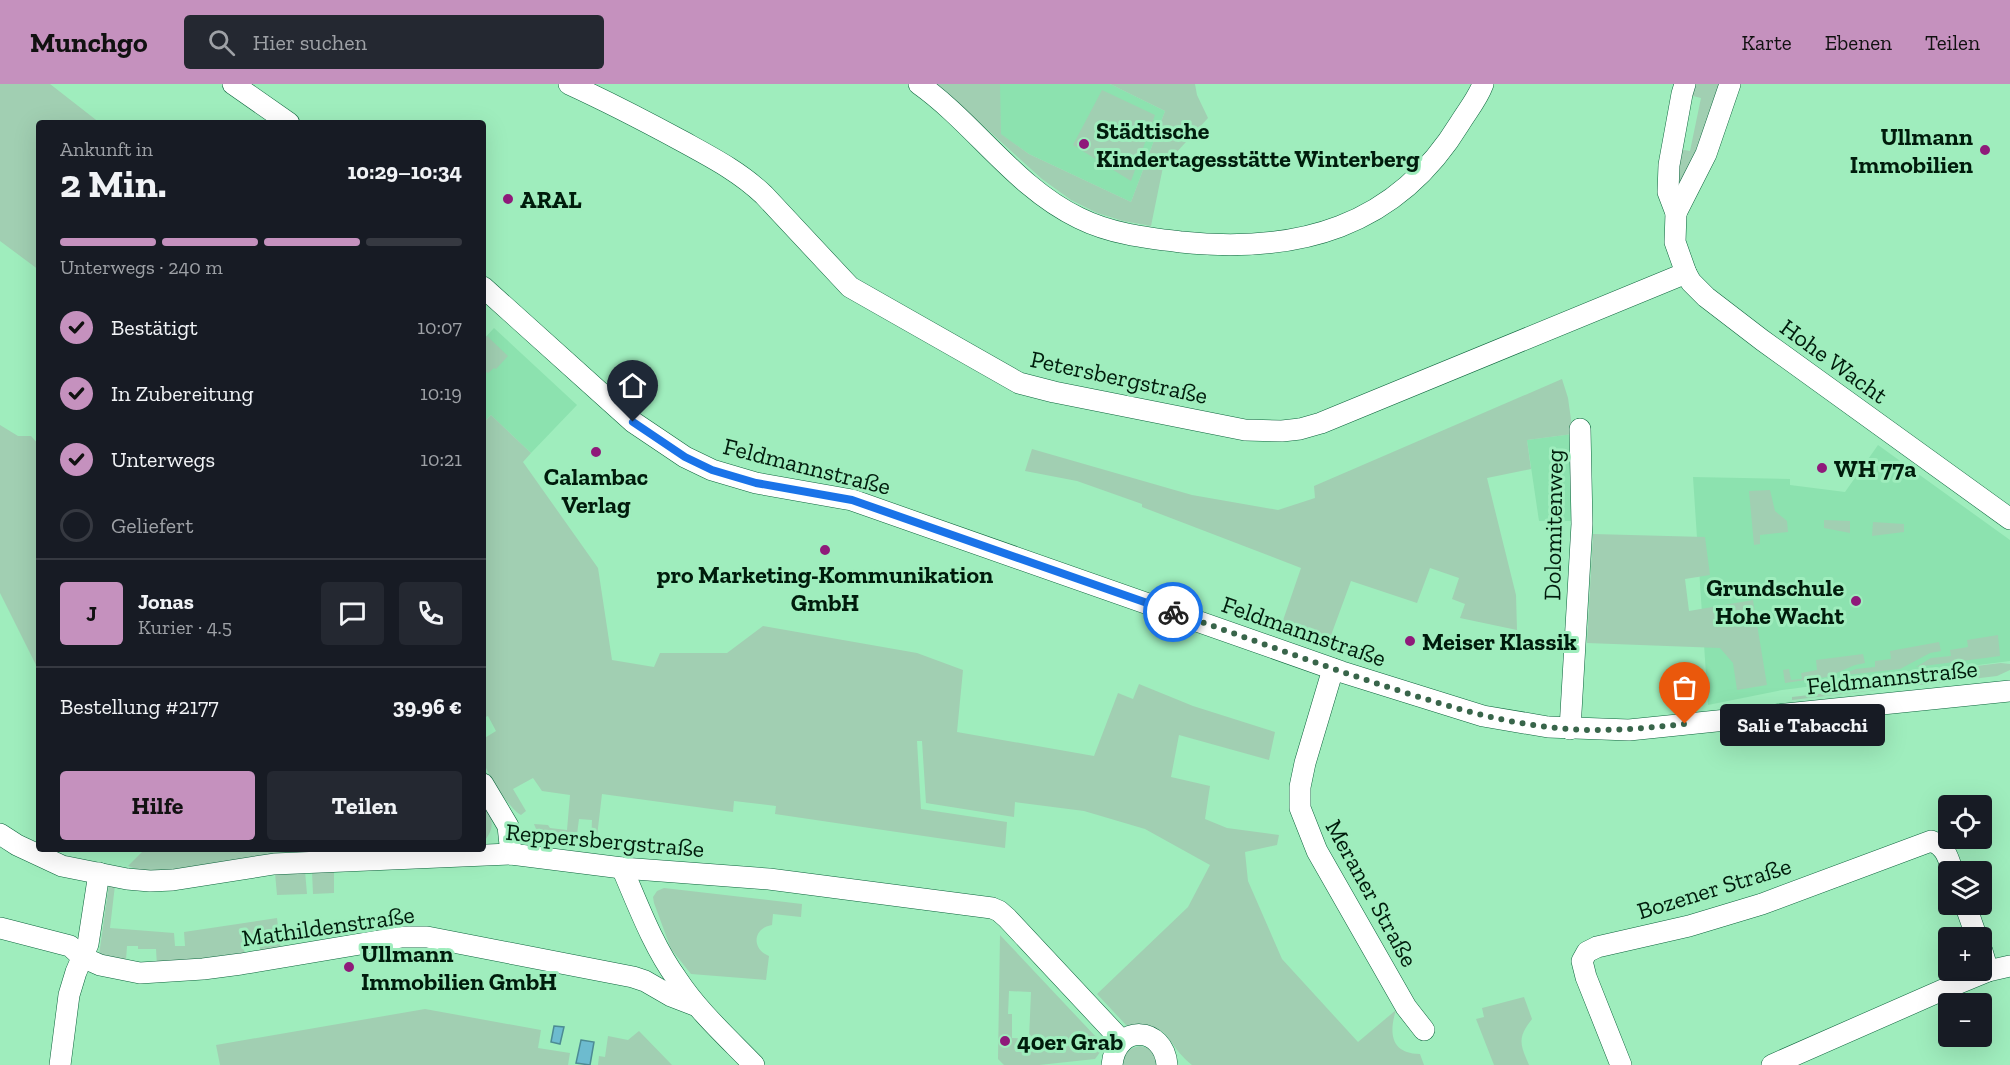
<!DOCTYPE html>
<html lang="de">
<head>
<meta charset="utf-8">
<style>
  :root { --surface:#171b24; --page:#242831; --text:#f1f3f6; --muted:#9ea1a6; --line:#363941; --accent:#c591be }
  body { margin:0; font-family:"Zilla Slab",serif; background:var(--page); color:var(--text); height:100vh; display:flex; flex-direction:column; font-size:22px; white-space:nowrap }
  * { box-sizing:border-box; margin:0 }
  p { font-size:20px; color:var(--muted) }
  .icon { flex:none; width:33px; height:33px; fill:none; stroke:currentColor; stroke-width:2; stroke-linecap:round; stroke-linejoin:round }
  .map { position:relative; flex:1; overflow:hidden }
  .details { position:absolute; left:36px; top:36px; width:450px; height:732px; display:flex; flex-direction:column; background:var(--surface); border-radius:6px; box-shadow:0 6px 24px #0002 }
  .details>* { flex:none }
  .tools { position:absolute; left:1938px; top:711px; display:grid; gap:12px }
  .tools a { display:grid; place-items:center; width:54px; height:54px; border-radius:6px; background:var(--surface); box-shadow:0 6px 24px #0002; font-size:30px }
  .pin { position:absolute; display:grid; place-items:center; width:51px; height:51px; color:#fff; margin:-62px -26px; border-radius:50% 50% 50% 0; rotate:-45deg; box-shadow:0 0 6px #0007 }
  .pin .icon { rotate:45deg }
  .courier { position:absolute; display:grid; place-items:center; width:60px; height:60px; margin:-30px; border:4px solid #1a73e8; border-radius:50%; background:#fff; color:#222; box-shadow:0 2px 8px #0007 }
  .bubble { position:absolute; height:42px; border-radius:6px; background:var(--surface); box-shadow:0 6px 24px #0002; font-size:20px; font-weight:800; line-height:42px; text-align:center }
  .headline em { font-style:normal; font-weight:800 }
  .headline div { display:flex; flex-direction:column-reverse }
  .headline { display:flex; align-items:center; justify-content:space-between; height:102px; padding:0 24px }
  h1 { font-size:39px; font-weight:800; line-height:45px }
  .bar { display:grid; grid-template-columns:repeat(4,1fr); gap:9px 6px; align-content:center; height:72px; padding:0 24px }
  .bar i { height:8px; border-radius:4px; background:var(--line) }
  .bar .on { background:var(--accent) }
  .bar p { grid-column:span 4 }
  .line { display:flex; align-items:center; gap:15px; padding:0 24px; border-top:2px solid var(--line) }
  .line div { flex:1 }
  .round { display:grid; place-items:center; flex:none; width:63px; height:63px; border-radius:6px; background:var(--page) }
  ol { padding:0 24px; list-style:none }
  li { display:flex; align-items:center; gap:18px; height:66px }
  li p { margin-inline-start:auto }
  li .icon { padding:6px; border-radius:50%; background:var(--accent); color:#111; stroke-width:4 }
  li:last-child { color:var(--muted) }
  li i { width:33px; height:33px; border:3px solid var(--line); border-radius:50% }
  .action { display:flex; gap:12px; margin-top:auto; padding:12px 24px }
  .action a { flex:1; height:69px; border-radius:6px; background:var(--accent); color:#111; font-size:24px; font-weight:800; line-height:69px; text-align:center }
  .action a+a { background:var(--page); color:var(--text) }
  header { display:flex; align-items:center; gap:36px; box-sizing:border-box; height:84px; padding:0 30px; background:var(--accent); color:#111 }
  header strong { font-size:28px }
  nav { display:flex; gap:33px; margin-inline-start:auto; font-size:21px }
  .search { width:420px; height:54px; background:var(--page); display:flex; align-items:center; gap:15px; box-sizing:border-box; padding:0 21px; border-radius:6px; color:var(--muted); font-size:22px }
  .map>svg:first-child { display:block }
  .built { fill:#8ce2af }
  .green { fill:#a1cfb2; fill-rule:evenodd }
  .water { fill:#6dbbcf; stroke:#4c8b94; stroke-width:1.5 }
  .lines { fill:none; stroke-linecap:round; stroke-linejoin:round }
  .minor-casing { stroke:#0c643c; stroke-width:22 }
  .minor { stroke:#fff; stroke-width:21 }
  .done { stroke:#38654a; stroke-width:6; stroke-dasharray:0 10.8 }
  .route { stroke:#1a73e8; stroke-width:8 }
  .poi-dot { fill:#8f1a7a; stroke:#9fedbd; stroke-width:2 }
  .labels { text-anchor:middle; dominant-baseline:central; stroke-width:6; stroke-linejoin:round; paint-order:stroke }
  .poi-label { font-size:24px; font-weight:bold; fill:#001c0c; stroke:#9fedbd; text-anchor:start }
  .street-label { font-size:24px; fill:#001c0c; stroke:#9fedbd }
</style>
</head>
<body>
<header>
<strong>Munchgo</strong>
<div class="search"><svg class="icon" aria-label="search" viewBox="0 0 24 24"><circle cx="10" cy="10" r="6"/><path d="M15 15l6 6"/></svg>Hier suchen</div>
<nav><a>Karte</a><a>Ebenen</a><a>Teilen</a></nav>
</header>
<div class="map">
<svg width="2010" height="981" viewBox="0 0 2010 981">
  <rect width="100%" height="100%" fill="#9fedbd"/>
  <g class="built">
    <path d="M1000,0H1110L1165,27L1131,118L1029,70L1000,50Z"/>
    <path d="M494,244L577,321L531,369L491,331L483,339V256Z"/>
    <path d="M1573,350L1577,437H1539L1527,356Z"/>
    <path d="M1878,361L2010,456V577L1782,606L1708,621L1693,393L1790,395V401L1845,408Z"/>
  </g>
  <g class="green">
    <path d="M0,0H50L100,39H39V186L0,157Z"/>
    <path d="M937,0H1000L1001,50L1029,70L1131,118L1165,27L1110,0H1195L1197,11L1208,34L1163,83L1151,142L1123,137L1097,129L1071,116L1042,95Z"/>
    <path d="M1694,0H1721L1710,34L1680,102L1677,99L1679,65L1690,67L1701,14L1689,11Z"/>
    <path d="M1102,6L1155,31L1131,97L1073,61Z"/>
    <path d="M487,252L508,272L496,285L494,284L488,289L486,288L483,291V256Z"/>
    <path d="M1562,295L1568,314L1573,350L1527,356L1531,385L1487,394L1516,511L1517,546L1460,534L1465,520L1452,515L1459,494L1430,484L1417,519L1351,497L1326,565L1279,548L1301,484L1142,423V420L1077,397L1025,387L1032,365L1192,411L1278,426L1315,414L1314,402Z"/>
    <path d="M491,331L531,369L523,378L598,484L612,576L654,583L660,569H727L763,542L917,569L963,586L957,648L1094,672L1118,609L1133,615L1139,600L1193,622L1275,648L1269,676L1179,651L1171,693L1210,702L1205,735L1227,744L1279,751L1277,761L1245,768L1248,797L1282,875L1358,958L1396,926C1389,948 1390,970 1420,970L1424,981H1192C1161,955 1176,941 1126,941L1097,910L1188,823L1210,781L1145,745L1084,727L1015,718L1014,733L926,719L922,657H917L921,725L1007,738L1005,764L775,730L776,722L734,717L733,728L602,710L596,761L591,760L592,736L579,735L576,758L545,751L536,745L534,740L548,741L550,744L567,746L570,711L542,707L533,694L513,705L526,727L521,731C510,726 484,686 483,675C482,668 483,661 483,655L496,647L488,632L483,634V339Z"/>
    <path d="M0,341L18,352H31L39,361V587L0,509Z"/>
    <path d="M1770,406L1775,427L1787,437L1788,448L1760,451V460L1754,461L1749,407Z"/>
    <path d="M1824,436L1850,437V449L1824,444Z"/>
    <path d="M1873,438L1904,440V448L1872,452Z"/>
    <path d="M1593,450L1705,453L1710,491L1685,495L1689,527L1753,516L1767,601L1737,606L1733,579L1720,564L1587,559Z"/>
    <path d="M1998,551L2000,572L1916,583L1931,574L1951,572L1950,566L1968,563L1967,556Z"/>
    <path d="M1939,558L1941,567L1930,569L1900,585L1846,591V589L1856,585L1875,583V577L1891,575L1890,567Z"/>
    <path d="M1863,570L1865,579L1855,581L1827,593L1785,599L1783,586L1789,585L1791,596L1802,595L1801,589L1817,586L1816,576Z"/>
    <path d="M2001,579L2010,580V586L1997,592L1792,616V613L1869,604L1868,599L1856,601L1852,597Z"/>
    <path d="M483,717C492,735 497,742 483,759Z"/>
    <path d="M145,765H354C321,767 287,768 254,773C213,780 168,798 128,782Z"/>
    <path d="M305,787L307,810L277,811L275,789Z"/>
    <path d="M312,787H334V809L313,810Z"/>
    <path d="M109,800L115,801L110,844L174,849L175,862H185L184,848L277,834L281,867L261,870L258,856L243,858L245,872L157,882L156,865H138V862H127L126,876L99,871Z"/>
    <path d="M664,804L802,820L801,833L773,830L772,841C753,844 751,865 769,872L766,896L691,890L671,865L654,819L653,813L657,807Z"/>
    <path d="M1000,851L1097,954L1101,967L1095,975L1039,981H1004L998,975ZM1009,907L1031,908L1029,955L1012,954V930H1008Z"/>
    <path d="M1524,913L1532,935C1517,954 1520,960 1529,981H1494L1476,935L1484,933L1482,924Z"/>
    <path d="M425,925L541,946L538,964L570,969L568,981H220L216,961Z"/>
    <path d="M639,947L672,981H598L599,972L605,973L608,952L628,956Z"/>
    <path d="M1140,962C1152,964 1154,970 1157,981H1123C1124,970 1128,964 1140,962Z"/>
  </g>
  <g class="water">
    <path d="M554,942L564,943L560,960L551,958Z"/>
    <path d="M581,956L594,958L590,981L576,979Z"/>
  </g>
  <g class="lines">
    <g class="minor-casing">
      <g id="minor">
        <path d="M233,0L289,39"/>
        <path d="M569,0C606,17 643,36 680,56C709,72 739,87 764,111L850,203L1019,299L1054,308L1245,346L1282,347L1300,345L1321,339L1686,189"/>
        <path d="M919,0C975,40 1016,104 1079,134C1111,150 1147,154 1181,158C1297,170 1396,144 1460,39C1468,26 1478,14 1483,0"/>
        <path d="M1685,0L1682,10L1669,81L1668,108L1676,129L1675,158L1686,189L1691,198L1706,213L1762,256L2010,435"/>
        <path d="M1676,129L1706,70L1730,0"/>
        <path d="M483,203L633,338L685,373L712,386L756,399L852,416L1342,588L1483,632L1548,643L1629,646L2010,607"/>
        <path d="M1333,585L1305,679L1300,703V724L1317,767L1406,923L1424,946"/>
        <path d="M1570,645L1582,440L1580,345"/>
        <path d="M483,700L508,742L511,770"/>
        <path d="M0,750L17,761L62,782L127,795L150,797L173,796L274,780L511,770L622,784L769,795L992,824L999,827L1007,834L1122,957"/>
        <path d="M622,784C638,821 653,862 677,895C698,927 727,953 754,981"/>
        <path d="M1965,820L1977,854"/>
        <path d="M0,844L70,862L82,873L100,881L140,889L203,885L241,880L402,853H427L633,893L645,897L671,912L697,922"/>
        <path d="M1982,867L1988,887"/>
        <path d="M60,981L69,911L76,888L88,860L99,789"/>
        <path d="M1112,981C1116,939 1164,942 1167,981"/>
        <path d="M1621,981L1586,893L1582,877L1587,868L1597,863L1689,842L1762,820L1931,757C1946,762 1948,774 1953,788"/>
        <path d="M1772,981L1954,901L1988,887L2010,882"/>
      </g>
    </g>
    <use href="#minor" class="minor"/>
  </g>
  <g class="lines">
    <path class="done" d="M1173,528C1248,554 1322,582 1397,606C1447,622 1496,637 1548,643C1594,649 1639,645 1685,640"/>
    <path class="route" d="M633,338L685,373L712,386L756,399L852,416L1173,528"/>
  </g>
  <g class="poi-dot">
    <circle cx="1084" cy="60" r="6"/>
    <circle cx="1985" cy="66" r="6"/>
    <circle cx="508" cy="115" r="6"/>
    <circle cx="596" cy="368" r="6"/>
    <circle cx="1822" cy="384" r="6"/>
    <circle cx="825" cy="466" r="6"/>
    <circle cx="1856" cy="517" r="6"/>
    <circle cx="1410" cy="557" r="6"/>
    <circle cx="349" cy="883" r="6"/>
    <circle cx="1005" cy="957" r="6"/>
  </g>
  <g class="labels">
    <g class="poi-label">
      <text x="1096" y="46">Städtische<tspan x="1096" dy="28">Kindertagesstätte Winterberg</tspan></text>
      <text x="1973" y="52" text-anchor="end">Ullmann<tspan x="1973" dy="28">Immobilien</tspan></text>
      <text x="520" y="115">ARAL</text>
      <text x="1834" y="384">WH 77a</text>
      <text x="596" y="392" text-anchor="middle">Calambac<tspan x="596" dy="28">Verlag</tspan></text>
      <text x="825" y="490" text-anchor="middle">pro Marketing-Kommunikation<tspan x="825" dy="28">GmbH</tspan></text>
      <text x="1844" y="503" text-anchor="end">Grundschule<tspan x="1844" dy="28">Hohe Wacht</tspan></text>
      <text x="1422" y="557">Meiser Klassik</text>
      <text x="361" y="869">Ullmann<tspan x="361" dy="28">Immobilien GmbH</tspan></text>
      <text x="1017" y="957">40er Grab</text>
    </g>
    <g class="street-label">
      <text transform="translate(1834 277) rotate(36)">Hohe Wacht</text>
      <text transform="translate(1119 293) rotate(12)">Petersbergstraße</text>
      <text transform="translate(807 382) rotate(14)">Feldmannstraße</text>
      <text transform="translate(1553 441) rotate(-89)">Dolomitenweg</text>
      <text transform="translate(1304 547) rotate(19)">Feldmannstraße</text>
      <text transform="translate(1892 593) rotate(-6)">Feldmannstraße</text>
      <text transform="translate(605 756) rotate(5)">Reppersbergstraße</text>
      <text transform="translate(1714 804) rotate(-17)">Bozener Straße</text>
      <text transform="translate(1372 809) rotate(61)">Meraner Straße</text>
      <text transform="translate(328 842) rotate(-8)">Mathildenstraße</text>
    </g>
  </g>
</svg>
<div class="tools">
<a><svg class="icon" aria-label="locate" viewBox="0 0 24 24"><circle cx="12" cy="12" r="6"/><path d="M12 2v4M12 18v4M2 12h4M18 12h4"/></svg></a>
<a><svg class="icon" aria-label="layers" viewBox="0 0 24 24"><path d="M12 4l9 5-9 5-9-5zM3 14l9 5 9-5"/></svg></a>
<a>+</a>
<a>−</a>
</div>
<div class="pin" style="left:1685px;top:640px;background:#ea580c"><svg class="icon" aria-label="bag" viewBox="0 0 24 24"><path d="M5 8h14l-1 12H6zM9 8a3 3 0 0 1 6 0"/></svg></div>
<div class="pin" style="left:633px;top:338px;background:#1f2937"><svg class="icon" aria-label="home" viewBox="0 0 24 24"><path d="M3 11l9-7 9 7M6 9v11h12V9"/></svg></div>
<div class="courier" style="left:1173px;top:528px"><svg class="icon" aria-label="bike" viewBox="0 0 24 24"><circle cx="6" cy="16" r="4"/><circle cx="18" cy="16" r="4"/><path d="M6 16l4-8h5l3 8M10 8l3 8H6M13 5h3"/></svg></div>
<div class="bubble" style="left:1720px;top:620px;width:165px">Sali e Tabacchi</div>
<section class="details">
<div class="headline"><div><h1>2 Min.</h1><p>Ankunft in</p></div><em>10:29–10:34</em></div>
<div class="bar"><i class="on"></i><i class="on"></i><i class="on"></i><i></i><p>Unterwegs · 240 m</p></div>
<ol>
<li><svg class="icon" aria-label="check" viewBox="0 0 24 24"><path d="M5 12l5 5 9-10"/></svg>Bestätigt<p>10:07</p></li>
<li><svg class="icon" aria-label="check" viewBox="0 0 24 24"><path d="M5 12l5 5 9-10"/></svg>In Zubereitung<p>10:19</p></li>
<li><svg class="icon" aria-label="check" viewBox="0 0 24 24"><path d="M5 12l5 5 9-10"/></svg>Unterwegs<p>10:21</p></li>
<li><i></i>Geliefert</li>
</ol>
<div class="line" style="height:108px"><b class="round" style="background:var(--accent);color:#111">J</b><div><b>Jonas</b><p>Kurier · 4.5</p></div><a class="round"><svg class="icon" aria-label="chat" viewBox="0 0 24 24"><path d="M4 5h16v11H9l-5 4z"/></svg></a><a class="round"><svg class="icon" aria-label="phone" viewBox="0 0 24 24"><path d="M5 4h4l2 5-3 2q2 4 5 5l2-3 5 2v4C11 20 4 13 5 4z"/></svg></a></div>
<div class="line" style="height:78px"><div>Bestellung #2177</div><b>39.96 €</b></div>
<div class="action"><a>Hilfe</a><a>Teilen</a></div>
</section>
</div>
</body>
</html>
